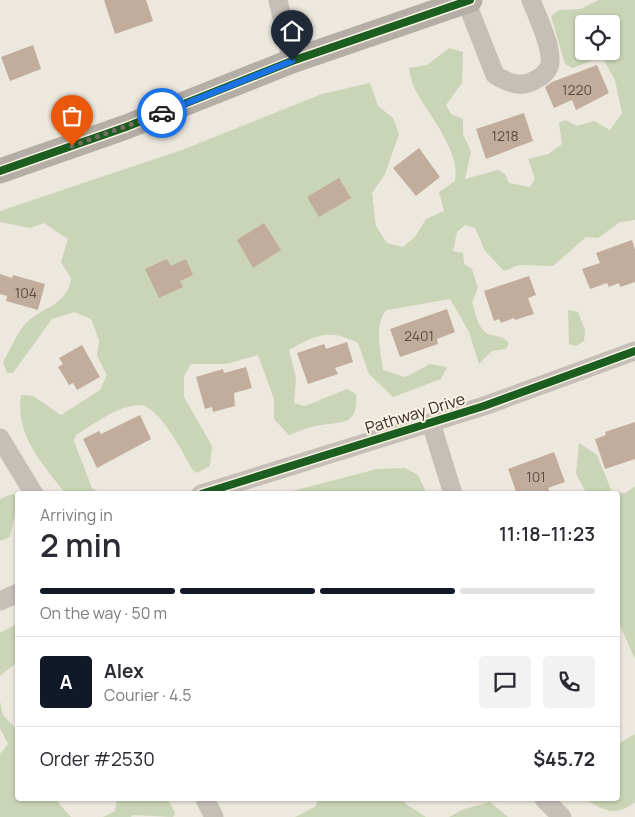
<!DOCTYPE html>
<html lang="en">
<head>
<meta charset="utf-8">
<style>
  :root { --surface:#fff; --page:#f2f2f3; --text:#2b2b33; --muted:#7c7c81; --line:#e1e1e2; --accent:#111827 }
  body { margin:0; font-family:Manrope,sans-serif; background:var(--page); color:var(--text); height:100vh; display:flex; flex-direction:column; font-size:19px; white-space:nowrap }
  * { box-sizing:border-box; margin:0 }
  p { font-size:16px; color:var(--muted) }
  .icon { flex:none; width:28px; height:28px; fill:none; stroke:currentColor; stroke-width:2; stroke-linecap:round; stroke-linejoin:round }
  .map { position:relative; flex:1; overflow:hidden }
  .sheet { position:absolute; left:15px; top:491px; width:605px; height:310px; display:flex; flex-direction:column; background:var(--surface); border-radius:5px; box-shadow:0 1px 4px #0004 }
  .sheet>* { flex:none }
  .tools { position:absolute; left:575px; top:15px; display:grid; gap:10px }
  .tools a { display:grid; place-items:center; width:45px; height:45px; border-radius:5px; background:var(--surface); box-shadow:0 1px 4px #0004; font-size:25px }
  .pin { position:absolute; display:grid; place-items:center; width:42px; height:42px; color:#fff; margin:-51px -21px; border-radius:50% 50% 50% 0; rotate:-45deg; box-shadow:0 0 5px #0007 }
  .pin .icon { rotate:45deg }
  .courier { position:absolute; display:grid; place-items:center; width:50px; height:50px; margin:-25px; border:4px solid #1a73e8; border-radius:50%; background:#fff; color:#222; box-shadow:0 1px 6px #0007 }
  .overview em { font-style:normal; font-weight:600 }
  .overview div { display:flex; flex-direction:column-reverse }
  .overview { display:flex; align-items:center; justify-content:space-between; height:85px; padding:0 25px }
  h1 { font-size:32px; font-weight:600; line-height:38px }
  .bar { display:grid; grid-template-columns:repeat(4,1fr); gap:8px 5px; align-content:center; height:60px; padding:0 25px }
  .bar i { height:6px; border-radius:4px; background:var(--line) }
  .bar .selected { background:var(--accent) }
  .bar p { grid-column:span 4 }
  .line { display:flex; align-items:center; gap:12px; padding:0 25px; border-top:1px solid var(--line) }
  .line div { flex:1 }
  .round { display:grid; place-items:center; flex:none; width:52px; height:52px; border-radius:5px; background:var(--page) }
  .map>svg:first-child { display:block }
  .green { fill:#cad4b6; fill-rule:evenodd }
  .building { fill:#c2ad9d }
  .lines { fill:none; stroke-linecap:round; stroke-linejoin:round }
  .minor { stroke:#c5bfb7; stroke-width:19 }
  .major { stroke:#b4aea6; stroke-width:25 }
  .cycleway-casing { stroke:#fbf3e4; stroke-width:11 }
  .cycleway { stroke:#1b5e20; stroke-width:8 }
  .done { stroke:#766e65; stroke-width:5; stroke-dasharray:0 9 }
  .route { stroke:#1a73e8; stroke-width:6 }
  .labels { text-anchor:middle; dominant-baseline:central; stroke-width:4; stroke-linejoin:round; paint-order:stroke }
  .number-label { font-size:14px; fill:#594d43 }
  .street-label { font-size:16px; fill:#362d25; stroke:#fbf3e4 }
</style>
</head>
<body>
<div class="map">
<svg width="635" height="817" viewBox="0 0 635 817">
  <rect width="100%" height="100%" fill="#ede8dd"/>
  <g class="green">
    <path d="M599,0H635V220L620,222L598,238L586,237L553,266L519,265L504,271L485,251L475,228L465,225L457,232L453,251L463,253L464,264L472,269L478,288L472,302C475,312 478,329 488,334C497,337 502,335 509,343L506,349L492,351L479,364L469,332L450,299L387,310C373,323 381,352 383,370L405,377L430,364L447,367L441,379L393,397L369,374L358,343C329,328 316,335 289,350L296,378L294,403L305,406L347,389L356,394C359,428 340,421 315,426C306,428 297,432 289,435L274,419V399L258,355L226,364H191L184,376V397L212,446L210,466L197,473L192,469C183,453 159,405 139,405C117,406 94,424 76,435L74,441L92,488L103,494H66C43,464 15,436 21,395L33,396L61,415L100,390L107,375L97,356L99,340L91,319L74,312L52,319L13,373H7L3,362C10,350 18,330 28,321C46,306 68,304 71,278L61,262L68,239L44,223L30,228L0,222V211L182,150L322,94L370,83L378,106L393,118L399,134L385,174L372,193L376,226L387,243L403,247L415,237L426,219L444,211L439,192L455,181C461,150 427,114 414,87C411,81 410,74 409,68L427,65L449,48L463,52L462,83L446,105L451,114L463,119V134L471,152L465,179L498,170L505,174L509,183L530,187L535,179L528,159L548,154L562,144L559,123L565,120L577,126L594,121L610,130L622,113L615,80L602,57L573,68L565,64L551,16L559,10L580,9ZM584,24H611V51H584Z"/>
    <path d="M568,310L578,312L585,330L584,341L576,346L569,344Z"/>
    <path d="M579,443L597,455L612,492L626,493L635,486V659L619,623L618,494H587L576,474Z"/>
    <path d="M405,468L418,475L427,494H281L377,469Z"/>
    <path d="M12,494L17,496L18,499L10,537L0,541V499Z"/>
    <path d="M17,624V662L0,676V633Z"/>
    <path d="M0,701L3,715L17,730L18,799H57L60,805L71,817H0V754L8,744L0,728Z"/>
    <path d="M635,734V802C616,817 604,811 585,799H618V744Z"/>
    <path d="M122,799H168L175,813L173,817L134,815L130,817H103L115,811L117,800Z"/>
    <path d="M318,799H403L406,804L426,817H295L315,807Z"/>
    <path d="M490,802L508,817H449L464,809Z"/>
  </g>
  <g class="building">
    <path d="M104,0H146L153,21L115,34Z"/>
    <path d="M33,45L41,69L10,81L1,57Z"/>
    <path d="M597,65L609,93L576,110L572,100L554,108L545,87L552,82Z"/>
    <path d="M524,113L533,141L486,159L476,129Z"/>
    <path d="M419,148L440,177L416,196L393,168Z"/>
    <path d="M339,178L351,198L319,217L307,197Z"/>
    <path d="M264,223L281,250L253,268L237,240Z"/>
    <path d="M632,240L635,250V282L620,287L619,283L609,287L607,283L590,289L582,269L600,263L596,253Z"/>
    <path d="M167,259L171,266L186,259L193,275L180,281L183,287L159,298L145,269Z"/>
    <path d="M0,274L12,278L13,275L45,284L38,310L6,301L7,296L0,294Z"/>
    <path d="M529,276L536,295L528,298L534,314L515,320L514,318L501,323L499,319L494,321L484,291Z"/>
    <path d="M447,309L455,332L437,339L438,344L400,357L390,329Z"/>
    <path d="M347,342L353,362L335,368L338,374L308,384L297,353L324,344L326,349Z"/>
    <path d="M82,345L100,377L77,390L73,383L69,385L58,367L63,364L59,358Z"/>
    <path d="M246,367L252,388L234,393L235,406L213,412L212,407L205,409L196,377L223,369L224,373Z"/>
    <path d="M140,415L151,439L97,468L83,439L99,431L101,434Z"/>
    <path d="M635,422V459L605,469L595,439L606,435L605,432Z"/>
    <path d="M554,452L565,482L548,488L551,494H517L508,469Z"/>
  </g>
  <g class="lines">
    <g class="minor">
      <path d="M278,0L292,61"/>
      <path d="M466,1L495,75C507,82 521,89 535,80C541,77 546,74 549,67C555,52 537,16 531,0"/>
      <path d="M431,423L453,494"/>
      <path d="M0,438L34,494"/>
      <path d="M201,494L484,406L635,351"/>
      <path d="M0,601L18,593"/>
      <path d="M205,799L214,817"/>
      <path d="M544,799L562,817"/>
    </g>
    <path class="major" d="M0,171L126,127L292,61L470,0"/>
    <g class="cycleway-casing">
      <g id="cycleway">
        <path d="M0,171L126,127L292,61L470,0"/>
        <path d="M201,494L484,406L635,351"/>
      </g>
    </g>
    <use href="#cycleway" class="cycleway"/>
  </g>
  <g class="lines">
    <path class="done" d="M72,146L162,113"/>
    <path class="route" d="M162,113L292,61"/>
  </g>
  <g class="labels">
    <g class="number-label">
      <text x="577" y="89">1220</text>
      <text x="505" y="135">1218</text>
      <text x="26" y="292">104</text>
      <text x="419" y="335">2401</text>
      <text x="536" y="476">101</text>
    </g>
    <g class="street-label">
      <text transform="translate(415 413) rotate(-17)">Pathway Drive</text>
    </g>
  </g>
</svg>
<div class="tools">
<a><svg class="icon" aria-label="locate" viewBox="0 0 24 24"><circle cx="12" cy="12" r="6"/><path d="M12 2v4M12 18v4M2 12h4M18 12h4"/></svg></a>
</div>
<div class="pin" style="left:72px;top:146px;background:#ea580c"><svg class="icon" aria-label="bag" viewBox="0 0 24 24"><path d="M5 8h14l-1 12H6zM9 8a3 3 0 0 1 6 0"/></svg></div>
<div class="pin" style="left:292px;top:61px;background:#1f2937"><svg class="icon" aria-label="home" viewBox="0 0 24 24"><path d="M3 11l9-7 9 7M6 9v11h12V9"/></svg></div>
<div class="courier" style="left:162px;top:113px"><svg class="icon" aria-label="car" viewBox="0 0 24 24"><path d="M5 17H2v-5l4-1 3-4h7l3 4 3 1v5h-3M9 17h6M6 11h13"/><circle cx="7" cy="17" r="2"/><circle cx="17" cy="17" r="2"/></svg></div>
<section class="sheet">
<div class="overview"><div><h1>2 min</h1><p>Arriving in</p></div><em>11:18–11:23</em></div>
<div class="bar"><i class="selected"></i><i class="selected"></i><i class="selected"></i><i></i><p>On the way · 50 m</p></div>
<div class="line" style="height:90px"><b class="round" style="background:var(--accent);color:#fff">A</b><div><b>Alex</b><p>Courier · 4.5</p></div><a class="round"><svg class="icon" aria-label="chat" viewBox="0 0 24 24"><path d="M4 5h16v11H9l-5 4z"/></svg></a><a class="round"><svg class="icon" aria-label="phone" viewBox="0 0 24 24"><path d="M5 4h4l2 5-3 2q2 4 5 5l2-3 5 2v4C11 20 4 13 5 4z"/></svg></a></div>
<div class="line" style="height:65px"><div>Order #2530</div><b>$45.72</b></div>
</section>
</div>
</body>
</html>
